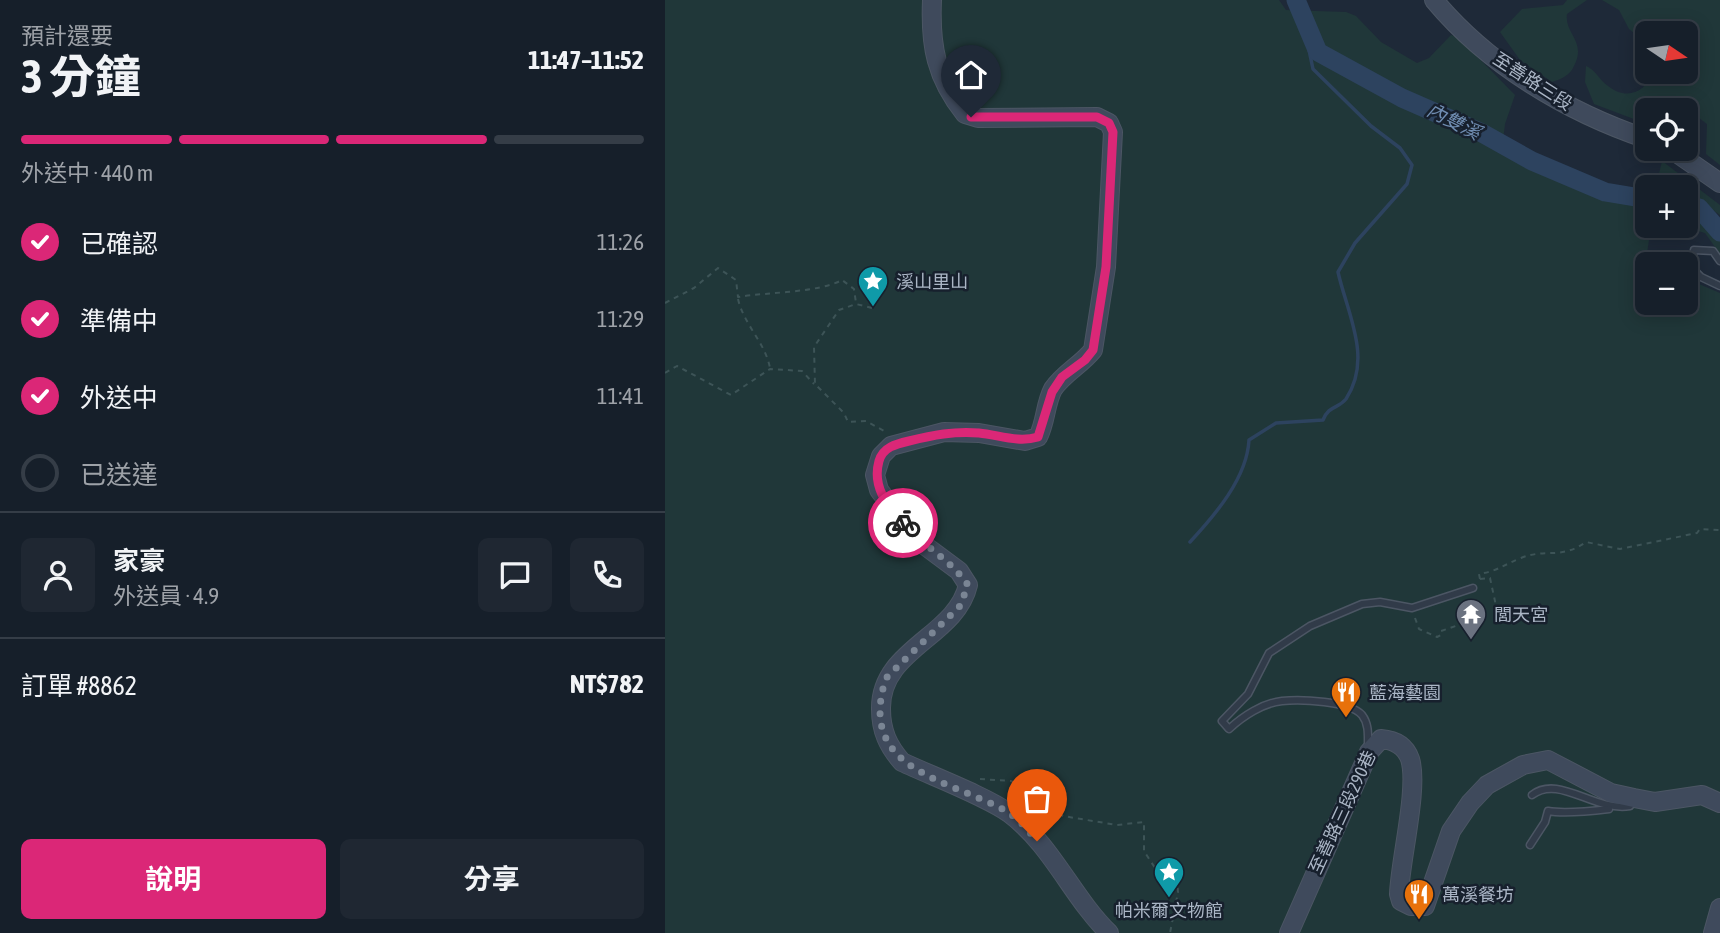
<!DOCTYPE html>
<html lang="zh-TW">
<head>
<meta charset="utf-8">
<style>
  :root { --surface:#161f2a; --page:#1f2732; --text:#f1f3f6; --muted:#9ea2a8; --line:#353d47; --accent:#db2777 }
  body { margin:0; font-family:"Asap Condensed","Noto Sans TC",sans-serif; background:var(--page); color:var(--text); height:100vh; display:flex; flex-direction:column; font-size:26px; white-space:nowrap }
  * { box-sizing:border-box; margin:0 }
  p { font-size:23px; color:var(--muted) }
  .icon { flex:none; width:38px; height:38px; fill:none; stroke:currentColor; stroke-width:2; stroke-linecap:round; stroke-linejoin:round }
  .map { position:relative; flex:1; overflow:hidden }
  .sheet { display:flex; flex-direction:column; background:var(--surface); width:665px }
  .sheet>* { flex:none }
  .needle { width:46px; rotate:103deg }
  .fabs { position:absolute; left:970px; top:21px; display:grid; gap:14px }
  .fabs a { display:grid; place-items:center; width:63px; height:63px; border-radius:10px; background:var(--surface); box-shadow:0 4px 18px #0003,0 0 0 2px var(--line); font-size:35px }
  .pin { position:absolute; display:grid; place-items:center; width:60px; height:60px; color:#fff; margin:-72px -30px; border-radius:50% 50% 50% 0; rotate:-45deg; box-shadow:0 0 7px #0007 }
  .pin .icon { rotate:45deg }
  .courier { position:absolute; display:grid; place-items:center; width:70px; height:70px; margin:-35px; border:5px solid #db2777; border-radius:50%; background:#fff; color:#222; box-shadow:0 2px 9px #0007 }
  .overview em { font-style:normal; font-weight:700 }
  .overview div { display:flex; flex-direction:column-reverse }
  .overview { display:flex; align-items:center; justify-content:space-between; height:119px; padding:0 21px }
  h1 { font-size:46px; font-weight:700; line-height:52px }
  .bar { display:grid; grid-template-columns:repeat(4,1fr); gap:10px 7px; align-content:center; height:84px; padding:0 21px }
  .bar i { height:9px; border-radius:5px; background:var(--line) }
  .bar .selected { background:var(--accent) }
  .bar p { grid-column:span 4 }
  .line { display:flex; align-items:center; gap:18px; padding:0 21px; border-top:2px solid var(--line) }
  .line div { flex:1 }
  .round { display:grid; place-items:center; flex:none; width:74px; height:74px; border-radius:10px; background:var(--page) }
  ol { padding:0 21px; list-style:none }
  li { display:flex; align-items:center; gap:21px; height:77px }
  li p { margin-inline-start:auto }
  li .icon { padding:7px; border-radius:50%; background:var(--accent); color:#fff; stroke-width:4 }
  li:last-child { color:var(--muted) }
  li i { width:38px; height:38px; border:4px solid var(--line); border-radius:50% }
  .button { display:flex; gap:14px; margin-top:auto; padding:14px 21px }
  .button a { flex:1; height:80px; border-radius:10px; background:var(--accent); color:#fff; font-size:28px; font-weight:700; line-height:80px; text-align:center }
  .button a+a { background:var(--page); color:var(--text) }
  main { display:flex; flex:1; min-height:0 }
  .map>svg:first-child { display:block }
  .green { fill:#203739 }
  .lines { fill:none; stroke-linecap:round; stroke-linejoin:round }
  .stream { stroke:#2d435f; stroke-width:3.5 }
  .river { stroke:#2d435f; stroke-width:19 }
  .lane-casing { stroke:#4c5664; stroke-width:9 }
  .secondary-casing { stroke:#4c5664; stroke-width:20 }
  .path { stroke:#3d5457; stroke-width:2; stroke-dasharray:5 5; stroke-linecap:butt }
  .lane { stroke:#313b49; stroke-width:6 }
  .secondary { stroke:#3f4a5c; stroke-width:18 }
  .done { stroke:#7a8594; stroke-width:7; stroke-dasharray:0 12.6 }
  .route { stroke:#db2777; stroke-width:9 }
  .labels { text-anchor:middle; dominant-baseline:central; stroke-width:5; stroke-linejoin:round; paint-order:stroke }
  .street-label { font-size:18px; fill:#abb6c6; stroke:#17202d }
  .poi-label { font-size:18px; fill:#abb6c6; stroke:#17202d; text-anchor:start }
  .water-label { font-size:19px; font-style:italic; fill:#708db2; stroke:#17202d }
</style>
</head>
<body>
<main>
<section class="sheet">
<div class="overview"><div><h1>3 分鐘</h1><p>預計還要</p></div><em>11:47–11:52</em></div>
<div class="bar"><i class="selected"></i><i class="selected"></i><i class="selected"></i><i></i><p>外送中 · 440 m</p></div>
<ol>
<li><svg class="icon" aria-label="check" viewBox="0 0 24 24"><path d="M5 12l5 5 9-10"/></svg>已確認<p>11:26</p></li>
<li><svg class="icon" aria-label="check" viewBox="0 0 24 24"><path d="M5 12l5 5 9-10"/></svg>準備中<p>11:29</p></li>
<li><svg class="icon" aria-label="check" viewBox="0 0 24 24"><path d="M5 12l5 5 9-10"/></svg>外送中<p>11:41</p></li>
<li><i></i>已送達</li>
</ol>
<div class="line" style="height:126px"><a class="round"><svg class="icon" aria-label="person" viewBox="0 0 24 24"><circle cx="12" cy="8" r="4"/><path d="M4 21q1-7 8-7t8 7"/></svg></a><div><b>家豪</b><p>外送員 · 4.9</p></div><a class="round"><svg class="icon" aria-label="chat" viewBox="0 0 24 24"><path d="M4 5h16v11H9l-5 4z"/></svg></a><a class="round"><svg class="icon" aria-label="phone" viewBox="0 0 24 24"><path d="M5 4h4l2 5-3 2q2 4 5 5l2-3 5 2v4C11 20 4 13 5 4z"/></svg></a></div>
<div class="line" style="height:91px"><div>訂單 #8862</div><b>NT$782</b></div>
<div class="button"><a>說明</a><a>分享</a></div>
</section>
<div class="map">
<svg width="1055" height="933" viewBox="0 0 1055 933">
  <rect width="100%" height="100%" fill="#1e2938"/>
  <g class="green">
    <path d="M0,0H614L621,10L681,12L691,16L716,42L752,63L764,58L786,35L793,37L850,95L840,124L837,149L936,197L982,206V226H986L980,267L982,303H1020V278L1055,293V933H0Z"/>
    <path d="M902,0H922L902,14C899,34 922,41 909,66C905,75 897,79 887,82L855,60L835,32L857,9L898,5Z"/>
    <path d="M937,0H1055V165L1041,154L1042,124L1018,106L1003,102L1000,107L1005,110H982V124L929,104L920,82L921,66C931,70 934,80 943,86C962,101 980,92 989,72H1020V33H982V43L964,29L954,10Z"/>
    <path d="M997,161L1055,205V215L1038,203L1020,197V187H991Z"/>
    <path d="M1020,216L1055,228V254L1040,233L1016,226H1020Z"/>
  </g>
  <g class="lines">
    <path class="stream" d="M525,542C550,515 582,478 584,440L611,423L658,420C664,405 673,409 681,399C708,358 682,313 673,272L690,243L742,184L747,165L735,148L706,126L648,69L636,12"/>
    <g class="river">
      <path d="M631,0L653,52L737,98L817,133L867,161L940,192L982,199"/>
      <path d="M1020,206L1034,208L1055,232"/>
    </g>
    <g class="lane-casing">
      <g id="lane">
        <path d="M1055,261L1048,251L1029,250L1026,267L1036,277L1055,286"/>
        <path d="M703,746C703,735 704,724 697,715C685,701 635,699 617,701C598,703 578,716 564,729L557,721L583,694L604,653L645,626L697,604L715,602L747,608L808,588"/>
        <path d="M867,795C894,774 929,812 965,806L968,800"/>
        <path d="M865,845L880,822L883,811C899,814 927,811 944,809"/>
      </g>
    </g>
    <g class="secondary-casing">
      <g id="secondary">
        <path d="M267,0C265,46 271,78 300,114L313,118L432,117L444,123L448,132L441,267L428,350C416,365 399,373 388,389C380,404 381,422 373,437L360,441L314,433L279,432L226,446L216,456L210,475L214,490L251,539L294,571L303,585C291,637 215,649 216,709C216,731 223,746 237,762C267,776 320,796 344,813C387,845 407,897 444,933"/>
        <path d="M769,0C823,65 902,112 982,139"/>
        <path d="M1006,149L1055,183"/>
        <path d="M624,933L704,752L716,739C729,740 740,745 745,759C754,787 735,861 734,894L736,901L746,906H760L786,831L805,803L822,785L858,765L883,760L946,793L969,798L990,802L1037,795L1055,803"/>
        <path d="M1048,933L1055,908"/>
      </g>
    </g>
    <g class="path">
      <path d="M73,299C79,325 100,342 105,368"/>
      <path d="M0,303L29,288L53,268L71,280L73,297C102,292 153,293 177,280L189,289L191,303"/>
      <path d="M207,308L191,304L174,310L149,347L150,384L179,413L183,422L201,421L221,432"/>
      <path d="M0,373L12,366L66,395L105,369L137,371L149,384"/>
      <path d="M815,579L814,574C833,571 840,564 856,558C880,548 896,560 921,542L955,549L1032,533L1035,529L1055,530"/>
      <path d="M815,579L825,578L833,615"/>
      <path d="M750,618L754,629L772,637L776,635V631L820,616"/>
      <path d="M315,779L346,781L369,791L384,808L398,816L452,825L479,822V851L492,871L512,879L513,892L505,933"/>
    </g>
    <use href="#lane" class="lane"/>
    <use href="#secondary" class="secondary"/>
  </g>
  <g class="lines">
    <path class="done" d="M238,523C258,546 286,560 303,585L295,606L221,678C191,770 281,778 341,811C353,818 363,830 372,841"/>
    <path class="route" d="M238,523C221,504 207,486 214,461C218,447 231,444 244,441C268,435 289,431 314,433C334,435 353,443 373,437L387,392L397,377L420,360L428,350L441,267L448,132L444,123L432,117H306"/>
  </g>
  <defs>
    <g id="sight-pin" transform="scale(1.575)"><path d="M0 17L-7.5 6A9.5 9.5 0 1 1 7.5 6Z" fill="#0f9aa8" stroke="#17202d"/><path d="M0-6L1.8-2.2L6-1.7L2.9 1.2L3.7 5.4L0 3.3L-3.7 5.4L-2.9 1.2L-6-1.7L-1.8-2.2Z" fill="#fff"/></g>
    <g id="temple-pin" transform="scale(1.575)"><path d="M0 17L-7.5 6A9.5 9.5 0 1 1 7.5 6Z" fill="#6b7280" stroke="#17202d"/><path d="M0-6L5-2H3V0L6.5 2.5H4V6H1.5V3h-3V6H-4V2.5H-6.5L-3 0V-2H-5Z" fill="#fff"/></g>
    <g id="restaurant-pin" transform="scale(1.575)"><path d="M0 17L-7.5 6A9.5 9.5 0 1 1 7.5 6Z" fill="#e8710a" stroke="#17202d"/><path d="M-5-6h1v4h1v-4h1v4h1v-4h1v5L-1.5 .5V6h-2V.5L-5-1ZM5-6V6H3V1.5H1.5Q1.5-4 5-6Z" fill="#fff"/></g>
  </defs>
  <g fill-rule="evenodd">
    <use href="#sight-pin" x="208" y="281"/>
    <use href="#temple-pin" x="806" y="614"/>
    <use href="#restaurant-pin" x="681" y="692"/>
    <use href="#sight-pin" x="504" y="872"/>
    <use href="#restaurant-pin" x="754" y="894"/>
  </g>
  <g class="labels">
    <g class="street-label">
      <text transform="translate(868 81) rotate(33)">至善路三段</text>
      <text transform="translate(677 812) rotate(-65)">至善路三段290巷</text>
    </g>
    <g class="poi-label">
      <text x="231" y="281">溪山里山</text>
      <text x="829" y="614">閭天宮</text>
      <text x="704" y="692">藍海藝園</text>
      <text x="777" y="894">萬溪餐坊</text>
      <text x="504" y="910" text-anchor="middle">帕米爾文物館</text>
    </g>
    <g class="water-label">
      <text transform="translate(789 121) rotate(27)">內雙溪</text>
    </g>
  </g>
</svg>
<div class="fabs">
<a><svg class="needle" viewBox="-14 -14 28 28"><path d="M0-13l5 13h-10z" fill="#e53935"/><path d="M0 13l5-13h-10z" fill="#9ea2a8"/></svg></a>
<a><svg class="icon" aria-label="locate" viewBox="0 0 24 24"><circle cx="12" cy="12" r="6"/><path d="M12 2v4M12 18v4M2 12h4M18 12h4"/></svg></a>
<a>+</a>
<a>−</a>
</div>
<div class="pin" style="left:372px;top:841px;background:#ea580c"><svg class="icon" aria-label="bag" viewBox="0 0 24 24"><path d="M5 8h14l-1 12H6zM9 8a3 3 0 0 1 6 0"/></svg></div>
<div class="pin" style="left:306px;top:117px;background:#1f2937"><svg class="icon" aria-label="home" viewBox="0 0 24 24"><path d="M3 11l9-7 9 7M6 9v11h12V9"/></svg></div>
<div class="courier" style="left:238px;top:523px"><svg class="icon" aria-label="bike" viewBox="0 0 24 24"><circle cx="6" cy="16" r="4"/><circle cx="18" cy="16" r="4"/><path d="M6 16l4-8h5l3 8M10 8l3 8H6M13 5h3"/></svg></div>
</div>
</main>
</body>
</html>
